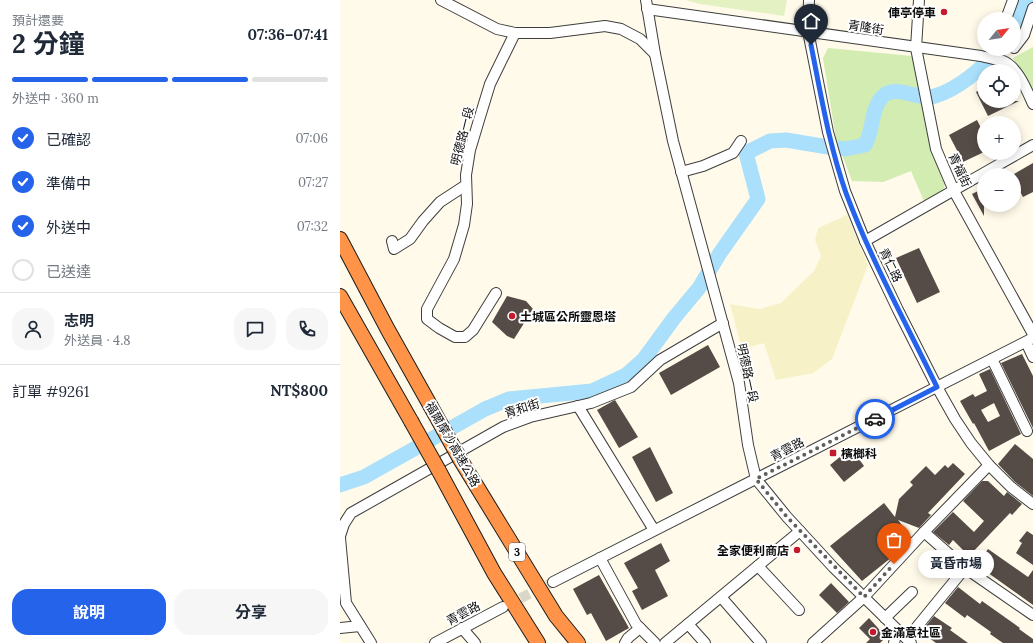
<!DOCTYPE html>
<html lang="zh-TW">
<head>
<meta charset="utf-8">
<style>
  :root { --surface:#fff; --page:#f6f6f7; --text:#1f2937; --muted:#747a83; --line:#e0e1e3; --accent:#2563eb }
  body { margin:0; font-family:Lora,"Noto Sans TC",serif; background:var(--page); color:var(--text); height:100vh; display:flex; flex-direction:column; font-size:15px; white-space:nowrap }
  * { box-sizing:border-box; margin:0 }
  p { font-size:13px; color:var(--muted) }
  .icon { flex:none; width:22px; height:22px; fill:none; stroke:currentColor; stroke-width:2; stroke-linecap:round; stroke-linejoin:round }
  .map { position:relative; flex:1; overflow:hidden }
  .sheet { display:flex; flex-direction:column; background:var(--surface); width:340px }
  .sheet>* { flex:none }
  .needle { width:26px; rotate:60deg }
  .buttons { position:absolute; left:637px; top:12px; display:grid; gap:8px }
  .buttons a { display:grid; place-items:center; width:44px; height:44px; border-radius:50%; background:var(--surface); box-shadow:0 2px 10px #0003; font-size:20px }
  .pin { position:absolute; display:grid; place-items:center; width:34px; height:34px; color:#fff; margin:-41px -17px; border-radius:50% 50% 50% 0; rotate:-45deg; box-shadow:0 0 4px #0007 }
  .pin .icon { rotate:45deg }
  .courier { position:absolute; display:grid; place-items:center; width:40px; height:40px; margin:-20px; border:3px solid #2563eb; border-radius:50%; background:#fff; color:#222; box-shadow:0 1px 5px #0007 }
  .bubble { position:absolute; height:28px; border-radius:14px; background:var(--surface); box-shadow:0 2px 10px #0003; font-size:13px; font-weight:700; line-height:28px; text-align:center }
  .overview em { font-style:normal; font-weight:700 }
  .overview div { display:flex; flex-direction:column-reverse }
  .overview { display:flex; align-items:center; justify-content:space-between; height:68px; padding:0 12px }
  h1 { font-size:26px; font-weight:700; line-height:30px }
  .bar { display:grid; grid-template-columns:repeat(4,1fr); gap:6px 4px; align-content:center; height:48px; padding:0 12px }
  .bar i { height:5px; border-radius:3px; background:var(--line) }
  .bar .selected { background:var(--accent) }
  .bar p { grid-column:span 4 }
  .line { display:flex; align-items:center; gap:10px; padding:0 12px; border-top:1px solid var(--line) }
  .line div { flex:1 }
  .round { display:grid; place-items:center; flex:none; width:42px; height:42px; border-radius:16px; background:var(--page) }
  ol { padding:0 12px; list-style:none }
  li { display:flex; align-items:center; gap:12px; height:44px }
  li p { margin-inline-start:auto }
  li .icon { padding:4px; border-radius:50%; background:var(--accent); color:#fff; stroke-width:4 }
  li:last-child { color:var(--muted) }
  li i { width:22px; height:22px; border:2px solid var(--line); border-radius:50% }
  .cta { display:flex; gap:8px; margin-top:auto; padding:8px 12px }
  .cta a { flex:1; height:46px; border-radius:16px; background:var(--accent); color:#fff; font-size:16px; font-weight:700; line-height:46px; text-align:center }
  .cta a+a { background:var(--page); color:var(--text) }
  main { display:flex; flex:1; min-height:0 }
  .map>svg:first-child { display:block }
  .farmland { fill:#f7f1c8 }
  .green { fill:#d2ecb1 }
  .pitch { fill:#e4f2c3 }
  .lines { fill:none; stroke-linecap:round; stroke-linejoin:round }
  .river { stroke:#aae0fb; stroke-width:15 }
  .building { fill:#554c47; fill-rule:evenodd }
  .minor-tunnel { stroke:#dad6c8; stroke-width:10; stroke-dasharray:10 5; stroke-linecap:butt }
  .minor-casing { stroke:#3e3e3e; stroke-width:12 }
  .highway-casing { stroke:#1c1c1c; stroke-width:16 }
  .minor { stroke:#fff; stroke-width:10 }
  .highway { stroke:#ff9347; stroke-width:14 }
  .highway-bridge-casing { stroke:#1c1c1c; stroke-width:16; stroke-linecap:butt }
  .highway-bridge { stroke:#ff9347; stroke-width:14 }
  .done { stroke:#605f59; stroke-width:4; stroke-dasharray:0 7.2 }
  .route { stroke:#2563eb; stroke-width:5 }
  .poi-dot { fill:#c41a2a; stroke:#fff; stroke-width:1.5 }
  .labels { text-anchor:middle; dominant-baseline:central; stroke-width:4; stroke-linejoin:round; paint-order:stroke }
  .shield { fill:#fff; stroke:#545454; stroke-width:1 }
  .shield-label { font-size:11px; font-weight:bold; fill:#0b0b0b }
  .poi-label { font-size:12px; font-weight:bold; fill:#0b0b0b; stroke:#fff; text-anchor:start }
  .street-label { font-size:12px; fill:#0b0b0b; stroke:#fff }
</style>
</head>
<body>
<main>
<section class="sheet">
<div class="overview"><div><h1>2 分鐘</h1><p>預計還要</p></div><em>07:36–07:41</em></div>
<div class="bar"><i class="selected"></i><i class="selected"></i><i class="selected"></i><i></i><p>外送中 · 360 m</p></div>
<ol>
<li><svg class="icon" aria-label="check" viewBox="0 0 24 24"><path d="M5 12l5 5 9-10"/></svg>已確認<p>07:06</p></li>
<li><svg class="icon" aria-label="check" viewBox="0 0 24 24"><path d="M5 12l5 5 9-10"/></svg>準備中<p>07:27</p></li>
<li><svg class="icon" aria-label="check" viewBox="0 0 24 24"><path d="M5 12l5 5 9-10"/></svg>外送中<p>07:32</p></li>
<li><i></i>已送達</li>
</ol>
<div class="line" style="height:72px"><a class="round"><svg class="icon" aria-label="person" viewBox="0 0 24 24"><circle cx="12" cy="8" r="4"/><path d="M4 21q1-7 8-7t8 7"/></svg></a><div><b>志明</b><p>外送員 · 4.8</p></div><a class="round"><svg class="icon" aria-label="chat" viewBox="0 0 24 24"><path d="M4 5h16v11H9l-5 4z"/></svg></a><a class="round"><svg class="icon" aria-label="phone" viewBox="0 0 24 24"><path d="M5 4h4l2 5-3 2q2 4 5 5l2-3 5 2v4C11 20 4 13 5 4z"/></svg></a></div>
<div class="line" style="height:52px"><div>訂單 #9261</div><b>NT$800</b></div>
<div class="cta"><a>說明</a><a>分享</a></div>
</section>
<div class="map">
<svg width="693" height="643" viewBox="0 0 693 643">
  <rect width="100%" height="100%" fill="#fffae9"/>
  <path class="farmland" d="M507,215L528,265L492,359L473,373L436,380L424,343L402,349L390,304L419,309L441,303L474,271L481,256L475,240L478,228Z"/>
  <g class="green">
    <path d="M693,47V97L673,58Z"/>
    <path d="M488,48L572,56L574,61L606,180L603,191L584,201L571,171L543,182L512,181L496,139L483,58Z"/>
  </g>
  <path class="pitch" d="M346,0H447L444,16L360,4Z"/>
  <g class="lines">
    <g class="river">
      <path d="M674,31L686,0"/>
      <path d="M500,148L505,149L525,145C534,130 530,111 542,97C555,83 578,101 595,96C621,88 642,67 661,49"/>
      <path d="M0,485L24,477L145,409L169,399L252,391L286,375L304,359L334,318L359,288L380,253L418,199L406,153L430,141L446,140L488,147"/>
    </g>
  </g>
  <g class="building">
    <path d="M644,87V101H679L648,116L636,92Z"/>
    <path d="M637,120L644,134V152L623,162L609,135Z"/>
    <path d="M693,163V192L683,197L674,181V174Z"/>
    <path d="M644,188V216L632,194Z"/>
    <path d="M579,248L600,292L577,303L556,258Z"/>
    <path d="M167,296L186,301L193,309L174,339L167,336L152,322Z"/>
    <path d="M368,345L380,367L331,395L319,373Z"/>
    <path d="M682,354L693,376V428L661,363Z"/>
    <path d="M650,369L681,434L649,451L634,423L633,424L620,401L633,394L635,397L647,391L639,374ZM654,403L660,416L648,422L641,410Z"/>
    <path d="M275,400L298,437L279,448L257,410Z"/>
    <path d="M675,444L693,459V496L675,482L658,464Z"/>
    <path d="M310,447L333,493L316,502L292,457Z"/>
    <path d="M511,448L524,466L504,482L490,465Z"/>
    <path d="M613,463L625,474L588,513L591,515L579,528L558,520L571,537L552,557L522,581L490,546L544,503L555,517L559,499L573,485L570,482L586,466L595,475L605,465L608,468Z"/>
    <path d="M642,481H648L664,496L667,492L682,504L672,515L670,513L629,556L613,540L609,545L593,532L613,512L634,532L644,521L623,501Z"/>
    <path d="M687,531L693,535V565L676,553L682,543L679,541Z"/>
    <path d="M321,543L330,561L315,570L328,596L302,610L292,591L298,588L284,563Z"/>
    <path d="M648,549L688,577L693,570V605L637,565Z"/>
    <path d="M259,575L289,628L266,641L251,613L247,615L233,589Z"/>
    <path d="M491,583L509,602L497,613L479,595Z"/>
    <path d="M618,587L640,604L642,601L680,628L679,629L693,639V643H663L650,634L651,632L627,615L625,618L605,603Z"/>
    <path d="M594,616L612,628L610,630L628,643H596L581,632Z"/>
    <path d="M529,618L546,637L540,643H526L530,639L519,628Z"/>
  </g>
  <g class="lines">
    <path class="minor-tunnel" d="M167,605L213,582"/>
    <g class="minor-casing">
      <g id="minor">
        <path d="M101,0L157,29L175,33"/>
        <path d="M306,0L315,54L333,141L399,383L408,445L416,479L447,517L494,568L571,643"/>
        <path d="M469,0L468,31L488,132L505,191L525,241L558,310L597,387L615,419L631,443L649,465L671,487L693,504"/>
        <path d="M579,0L576,48L596,149L614,191L693,334"/>
        <path d="M307,9L641,56C648,58 656,59 663,61C678,67 687,91 693,104"/>
        <path d="M666,19L673,0"/>
        <path d="M674,48L684,35L693,8"/>
        <path d="M341,172L363,166L393,153L401,141"/>
        <path d="M52,241L54,249L70,239L83,221L100,202L126,185"/>
        <path d="M525,241L693,145"/>
        <path d="M156,293L133,330L125,337H115L99,328L87,319V309L114,259L124,225L127,204L126,175L130,150L139,120L150,84L175,33H210L265,26L281,29L300,39L315,54"/>
        <path d="M686,342L693,357"/>
        <path d="M652,359L687,431"/>
        <path d="M238,406L314,530"/>
        <path d="M584,532L625,568L693,615"/>
        <path d="M0,536L4,524L11,513L163,427L190,417L251,403L291,387L320,360L383,323"/>
        <path d="M0,538L6,603L31,643"/>
        <path d="M260,558L296,624L315,643"/>
        <path d="M418,566L459,610"/>
        <path d="M213,582L693,338"/>
        <path d="M381,597L421,643"/>
        <path d="M545,618L572,592"/>
        <path d="M348,624L365,643"/>
        <path d="M0,628L20,626"/>
        <path d="M122,628L135,643"/>
        <path d="M567,639L625,568"/>
        <path d="M95,643L163,607"/>
        <path d="M285,643L288,638L300,628"/>
        <path d="M325,643L460,531"/>
        <path d="M473,643L524,597L584,532L649,465"/>
        <path d="M554,643L557,630"/>
      </g>
    </g>
    <g class="highway-casing">
      <g id="highway">
        <path d="M0,239L48,330L90,405"/>
        <path d="M0,296L71,421"/>
        <path d="M120,459L216,616L238,643"/>
        <path d="M99,471L154,573L198,643"/>
      </g>
    </g>
    <use href="#minor" class="minor"/>
    <use href="#highway" class="highway"/>
    <g class="highway-bridge-casing">
      <g id="highway-bridge">
        <path d="M90,405L120,459"/>
        <path d="M71,421L99,471"/>
      </g>
    </g>
    <use href="#highway-bridge" class="highway-bridge"/>
  </g>
  <g class="lines">
    <path class="done" d="M535,419L416,479L447,517L524,597L554,564"/>
    <path class="route" d="M471,45C481,95 489,145 506,193C531,260 566,323 597,387L535,419"/>
  </g>
  <g class="poi-dot">
    <circle cx="604" cy="12" r="4"/>
    <circle cx="172" cy="316" r="4"/>
    <rect x="489" y="449" width="8" height="8" rx="2"/>
    <circle cx="457" cy="550" r="4"/>
    <circle cx="533" cy="632" r="4"/>
  </g>
  <g class="labels">
    <rect class="shield" x="169" y="543" width="16" height="18" rx="3"/>
    <g class="shield-label">
      <text x="177" y="552">3</text>
    </g>
    <g class="poi-label">
      <text x="596" y="12" text-anchor="end">俥亭停車</text>
      <text x="180" y="316">土城區公所靈恩塔</text>
      <text x="501" y="453">檳榔科</text>
      <text x="449" y="550" text-anchor="end">全家便利商店</text>
      <text x="541" y="632">金滿意社區</text>
    </g>
    <g class="street-label">
      <text transform="translate(526 27) rotate(9)">青隆街</text>
      <text transform="translate(122 136) rotate(-76)">明德路一段</text>
      <text transform="translate(620 170) rotate(65)">青福街</text>
      <text transform="translate(551 265) rotate(64)">青仁路</text>
      <text transform="translate(408 373) rotate(78)">明德路一段</text>
      <text transform="translate(182 408) rotate(-17)">青和街</text>
      <text transform="translate(113 444) rotate(60)">福爾摩沙高速公路</text>
      <text transform="translate(447 449) rotate(-27)">青雲路</text>
      <text transform="translate(123 613) rotate(-28)">青雲路</text>
    </g>
  </g>
</svg>
<div class="buttons">
<a><svg class="needle" viewBox="-14 -14 28 28"><path d="M0-13l5 13h-10z" fill="#e53935"/><path d="M0 13l5-13h-10z" fill="#747a83"/></svg></a>
<a><svg class="icon" aria-label="locate" viewBox="0 0 24 24"><circle cx="12" cy="12" r="6"/><path d="M12 2v4M12 18v4M2 12h4M18 12h4"/></svg></a>
<a>+</a>
<a>−</a>
</div>
<div class="pin" style="left:554px;top:564px;background:#ea580c"><svg class="icon" aria-label="bag" viewBox="0 0 24 24"><path d="M5 8h14l-1 12H6zM9 8a3 3 0 0 1 6 0"/></svg></div>
<div class="pin" style="left:471px;top:45px;background:#1f2937"><svg class="icon" aria-label="home" viewBox="0 0 24 24"><path d="M3 11l9-7 9 7M6 9v11h12V9"/></svg></div>
<div class="courier" style="left:535px;top:419px"><svg class="icon" aria-label="car" viewBox="0 0 24 24"><path d="M5 17H2v-5l4-1 3-4h7l3 4 3 1v5h-3M9 17h6M6 11h13"/><circle cx="7" cy="17" r="2"/><circle cx="17" cy="17" r="2"/></svg></div>
<div class="bubble" style="left:578px;top:550px;width:76px">黃昏市場</div>
</div>
</main>
</body>
</html>
